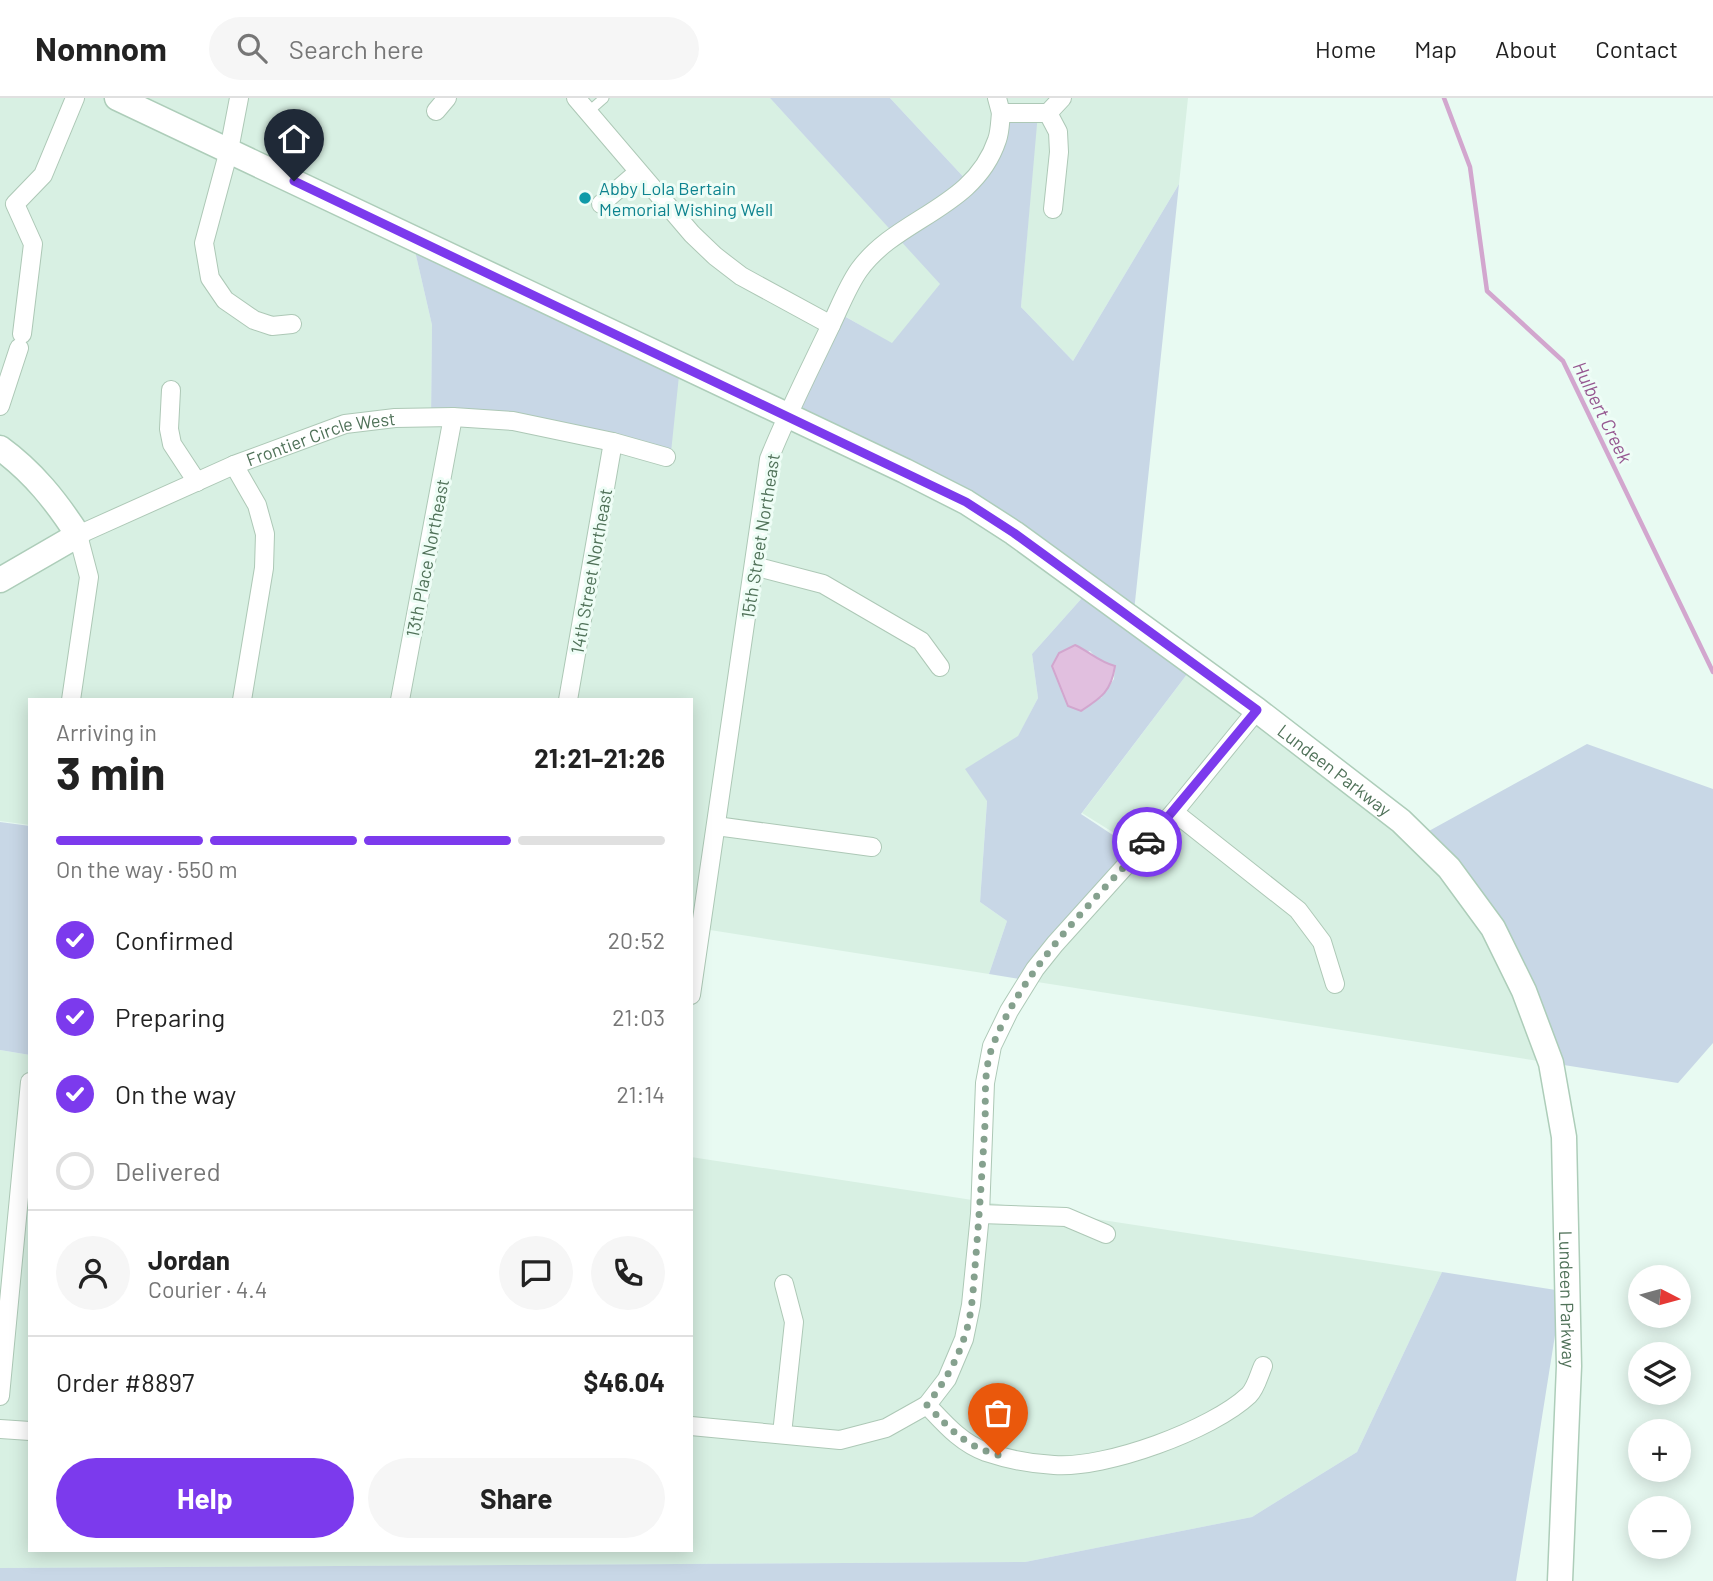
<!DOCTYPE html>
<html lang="en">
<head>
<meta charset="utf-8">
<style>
  :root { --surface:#fff; --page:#f6f6f6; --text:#222; --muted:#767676; --line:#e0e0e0; --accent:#7c3aed }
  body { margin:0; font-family:Barlow,sans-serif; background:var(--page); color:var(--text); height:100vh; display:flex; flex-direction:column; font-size:26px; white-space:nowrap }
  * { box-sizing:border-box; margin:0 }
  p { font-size:23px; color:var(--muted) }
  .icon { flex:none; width:38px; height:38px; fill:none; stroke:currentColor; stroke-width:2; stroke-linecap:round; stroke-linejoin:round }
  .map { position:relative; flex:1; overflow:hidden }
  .panel { position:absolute; left:28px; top:600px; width:665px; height:854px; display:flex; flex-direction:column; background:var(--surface); border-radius:0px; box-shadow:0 4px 18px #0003 }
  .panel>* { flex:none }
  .needle { width:46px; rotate:96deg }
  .controls { position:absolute; left:1628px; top:1167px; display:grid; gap:14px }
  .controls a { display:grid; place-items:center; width:63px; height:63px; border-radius:50%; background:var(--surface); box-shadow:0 4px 18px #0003; font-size:35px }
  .pin { position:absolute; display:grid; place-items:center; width:60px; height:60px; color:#fff; margin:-72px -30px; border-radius:50% 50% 50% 0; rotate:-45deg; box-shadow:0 0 7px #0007 }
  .pin .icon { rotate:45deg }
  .courier { position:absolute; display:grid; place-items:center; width:70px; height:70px; margin:-35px; border:5px solid #7c3aed; border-radius:50%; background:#fff; color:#222; box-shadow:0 2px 9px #0007 }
  .headline em { font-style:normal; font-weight:700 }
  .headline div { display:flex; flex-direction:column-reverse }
  .headline { display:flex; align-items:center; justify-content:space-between; height:119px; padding:0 28px }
  h1 { font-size:46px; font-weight:700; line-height:52px }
  .bar { display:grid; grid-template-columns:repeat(4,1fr); gap:10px 7px; align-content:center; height:84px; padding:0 28px }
  .bar i { height:9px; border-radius:5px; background:var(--line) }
  .bar .selected { background:var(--accent) }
  .bar p { grid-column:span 4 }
  .line { display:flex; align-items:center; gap:18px; padding:0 28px; border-top:2px solid var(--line) }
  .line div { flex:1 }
  .round { display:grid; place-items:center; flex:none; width:74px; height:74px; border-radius:37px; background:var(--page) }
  ol { padding:0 28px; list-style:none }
  li { display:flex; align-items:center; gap:21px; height:77px }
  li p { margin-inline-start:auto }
  li .icon { padding:7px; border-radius:50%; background:var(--accent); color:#fff; stroke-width:4 }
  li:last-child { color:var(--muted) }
  li i { width:38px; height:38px; border:4px solid var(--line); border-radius:50% }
  .cta { display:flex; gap:14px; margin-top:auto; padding:14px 28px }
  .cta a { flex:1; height:80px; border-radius:42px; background:var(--accent); color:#fff; font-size:28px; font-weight:700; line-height:80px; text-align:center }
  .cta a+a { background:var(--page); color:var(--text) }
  header { display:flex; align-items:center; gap:42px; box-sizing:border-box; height:98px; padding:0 35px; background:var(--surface); border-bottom:2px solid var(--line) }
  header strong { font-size:33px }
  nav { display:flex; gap:38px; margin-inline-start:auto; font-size:24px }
  .search { width:490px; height:63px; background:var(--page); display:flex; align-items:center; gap:18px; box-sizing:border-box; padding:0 24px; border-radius:38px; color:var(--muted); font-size:26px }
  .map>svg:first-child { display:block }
  .residential { fill:#d8f0e3; fill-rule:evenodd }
  .green { fill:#c8d7e6; fill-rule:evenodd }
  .water { fill:#e1bfdf; stroke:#d2a6ce; stroke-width:2 }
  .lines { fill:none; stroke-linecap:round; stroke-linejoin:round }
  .stream { stroke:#d2a6ce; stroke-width:4.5 }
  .lane-casing { stroke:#adc8b6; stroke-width:11 }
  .street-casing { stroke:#adc8b6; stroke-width:20 }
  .secondary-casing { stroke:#adcdb9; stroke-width:27 }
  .lane { stroke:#fff; stroke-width:9 }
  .street { stroke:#fff; stroke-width:18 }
  .secondary { stroke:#fff; stroke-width:24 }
  .done { stroke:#85a18e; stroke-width:7; stroke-dasharray:0 12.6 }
  .route { stroke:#7c3aed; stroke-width:9 }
  .culture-dot { fill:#0f9aa8; stroke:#eefdf6; stroke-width:2.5 }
  .labels { text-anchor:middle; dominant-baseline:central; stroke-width:6; stroke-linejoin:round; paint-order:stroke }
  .culture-label { font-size:18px; fill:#0d838f; stroke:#eefdf6; text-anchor:start }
  .street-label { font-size:18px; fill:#4f7158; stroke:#eefdf6 }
  .water-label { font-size:19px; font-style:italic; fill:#955690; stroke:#eefdf6 }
</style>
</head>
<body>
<header>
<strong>Nomnom</strong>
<div class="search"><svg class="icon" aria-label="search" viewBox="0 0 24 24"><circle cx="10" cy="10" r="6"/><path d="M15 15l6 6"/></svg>Search here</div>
<nav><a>Home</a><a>Map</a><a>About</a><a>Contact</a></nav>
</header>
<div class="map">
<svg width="1713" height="1483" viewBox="0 0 1713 1483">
  <rect width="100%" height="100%" fill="#e8faf2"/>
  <g class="residential">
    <path d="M0,0H770L941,186L892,246L838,214L905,373L1090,491L1032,556L1038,600L1018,639L966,671L987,702L980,804L1007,823L989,876L691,829V602H30V727L0,723ZM412,140L680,268L431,319L432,227Z"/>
    <path d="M890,0H1188L1179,86L1073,263L1021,209L1037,16L970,86Z"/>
    <path d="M1194,567L1449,770L1551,965L1031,883L1140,751L1082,715Z"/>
    <path d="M0,952L30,957V1452H691V1059L1442,1174L1357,1354L1252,1419L1025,1464L0,1470Z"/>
  </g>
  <g class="green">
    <path d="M770,0H890L970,86L1001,15H1038L1021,209L1073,263L1179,86L1133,523L1194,567L1081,716L1140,755L1025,882L989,876L1007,823L980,804L987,703L965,671L1018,638L1038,600L1032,556L1090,491L1014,435L787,318L837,214L892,245L940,186ZM1090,553L1101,565L1115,568L1114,581L1101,600L1061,587L1053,568Z"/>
    <path d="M412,140L680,268L670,364L613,344L431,320L432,227Z"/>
    <path d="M1587,646L1713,691V945L1678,985L1551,965L1524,893L1418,739Z"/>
    <path d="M0,724L30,728V957L0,952Z"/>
    <path d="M1442,1174L1562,1193L1516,1483H0V1470L1025,1464L1252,1419L1357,1354Z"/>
  </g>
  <path class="water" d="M1075,547C1090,554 1099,564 1115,568C1111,594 1101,600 1081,613L1068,608L1052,568L1059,555Z"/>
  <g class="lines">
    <path class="stream" d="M1444,0L1470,69L1487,193L1563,263L1713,574"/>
    <g class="lane-casing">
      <path id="lane" d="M588,14L604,0"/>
    </g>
    <g class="street-casing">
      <g id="street">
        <path d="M239,0L229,52L204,145L210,180L225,202L254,222L272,228L292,226"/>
        <path d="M576,0L692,136L715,158L741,178L831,227"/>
        <path d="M997,0L1001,15H1048"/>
        <path d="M436,13L447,0"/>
        <path d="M601,106L638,74"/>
        <path d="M1053,111L1059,54L1058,34L1048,15L1062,0"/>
        <path d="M22,236L33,146L15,106L43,77L75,0"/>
        <path d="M171,292L169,331L172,346L197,384"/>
        <path d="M0,308L19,250"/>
        <path d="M234,367L257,407L265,436L264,470L242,602"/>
        <path d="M754,468L823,486L921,543L940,569"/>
        <path id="s1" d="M71,602L89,479L78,437L234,367L345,326L395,320L453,319L513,323L613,344L666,359"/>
        <path d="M400,602L453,319"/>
        <path d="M568,602L613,344"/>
        <path d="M1174,714L1298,812L1322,844L1335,886"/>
        <path d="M716,728L872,749"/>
        <path d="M691,897L769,361C787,316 809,273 830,229C839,211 847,189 859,172C897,119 974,111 997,42C1000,34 1000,24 1001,15"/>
        <path d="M980,1116L1066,1119L1106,1136"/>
        <path d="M0,1298L30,984"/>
        <path d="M927,1307L947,1281L964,1241L971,1207L980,1116L985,985L992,948L1009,913L1035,871L1055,846L1174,714L1257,612"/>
        <path d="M691,1328L840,1342L886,1330L927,1307C945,1326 961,1345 986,1354C1007,1361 1031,1366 1054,1367C1105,1371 1212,1332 1249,1297C1256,1290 1259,1277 1263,1268"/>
        <path d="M0,1331L30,1333"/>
        <path d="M782,1336L794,1224L784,1186"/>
      </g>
    </g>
    <g class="secondary-casing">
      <g id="secondary">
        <path id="s2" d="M117,0L905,373L966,404L1014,435L1257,612L1401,723L1449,770L1493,830L1524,893L1551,965L1564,1039L1569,1268L1560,1483"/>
        <path d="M0,350C33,374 56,403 78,437L0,482"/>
      </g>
    </g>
    <use href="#lane" class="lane"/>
    <use href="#street" class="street"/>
    <use href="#secondary" class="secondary"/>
  </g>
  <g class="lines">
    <path class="done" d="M998,1357C965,1348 950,1331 927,1307C942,1287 955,1267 963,1243C972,1220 973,1193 975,1169C979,1121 982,1074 985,1026C986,999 983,972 993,947C1025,867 1091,806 1147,744"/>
    <path class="route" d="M294,83L966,404L1014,435L1257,612L1147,744"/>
  </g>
  <circle class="culture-dot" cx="585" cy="100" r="7"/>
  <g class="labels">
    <g class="culture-label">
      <text x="599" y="90">Abby Lola Bertain<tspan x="599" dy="21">Memorial Wishing Well</tspan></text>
    </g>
    <g class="street-label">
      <text stroke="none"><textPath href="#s1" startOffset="430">Frontier Circle West</textPath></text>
      <text transform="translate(760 438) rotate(-81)">15th Street Northeast</text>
      <text transform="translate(427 460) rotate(-79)">13th Place Northeast</text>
      <text transform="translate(591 473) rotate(-80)">14th Street Northeast</text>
      <text stroke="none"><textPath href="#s2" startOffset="1396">Lundeen Parkway</textPath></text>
      <text stroke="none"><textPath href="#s2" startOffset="2006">Lundeen Parkway</textPath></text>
    </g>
    <g class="water-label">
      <text transform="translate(1603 314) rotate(64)">Hulbert Creek</text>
    </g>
  </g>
</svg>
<div class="controls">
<a><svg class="needle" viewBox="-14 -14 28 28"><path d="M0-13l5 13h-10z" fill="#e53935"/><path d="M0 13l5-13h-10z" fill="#767676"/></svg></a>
<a><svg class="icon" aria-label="layers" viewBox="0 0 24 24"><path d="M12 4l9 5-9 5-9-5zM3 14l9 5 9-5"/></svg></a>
<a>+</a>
<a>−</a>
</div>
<div class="pin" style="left:998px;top:1357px;background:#ea580c"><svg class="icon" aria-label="bag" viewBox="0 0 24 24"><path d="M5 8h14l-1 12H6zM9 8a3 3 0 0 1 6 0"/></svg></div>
<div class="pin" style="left:294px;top:83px;background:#1f2937"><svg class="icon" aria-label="home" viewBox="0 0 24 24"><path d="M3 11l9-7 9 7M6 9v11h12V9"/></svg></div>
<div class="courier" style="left:1147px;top:744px"><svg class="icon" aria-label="car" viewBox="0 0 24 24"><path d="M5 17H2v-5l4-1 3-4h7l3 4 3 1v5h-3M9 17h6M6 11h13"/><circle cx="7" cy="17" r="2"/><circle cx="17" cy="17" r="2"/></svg></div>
<section class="panel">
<div class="headline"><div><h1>3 min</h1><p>Arriving in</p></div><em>21:21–21:26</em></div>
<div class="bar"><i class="selected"></i><i class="selected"></i><i class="selected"></i><i></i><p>On the way · 550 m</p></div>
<ol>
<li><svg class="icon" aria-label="check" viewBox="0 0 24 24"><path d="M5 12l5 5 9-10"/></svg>Confirmed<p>20:52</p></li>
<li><svg class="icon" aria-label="check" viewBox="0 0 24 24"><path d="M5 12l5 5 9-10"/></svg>Preparing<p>21:03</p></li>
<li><svg class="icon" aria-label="check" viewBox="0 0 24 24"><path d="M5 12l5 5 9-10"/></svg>On the way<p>21:14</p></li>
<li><i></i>Delivered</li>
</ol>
<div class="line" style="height:126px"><a class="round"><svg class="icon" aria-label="person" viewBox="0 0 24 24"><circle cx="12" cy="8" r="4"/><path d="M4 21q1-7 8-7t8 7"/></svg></a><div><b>Jordan</b><p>Courier · 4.4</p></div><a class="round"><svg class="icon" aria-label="chat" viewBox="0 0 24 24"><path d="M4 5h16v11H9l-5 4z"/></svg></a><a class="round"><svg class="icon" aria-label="phone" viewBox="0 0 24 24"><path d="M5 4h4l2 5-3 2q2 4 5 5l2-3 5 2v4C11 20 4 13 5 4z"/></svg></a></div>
<div class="line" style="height:91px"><div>Order #8897</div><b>$46.04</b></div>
<div class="cta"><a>Help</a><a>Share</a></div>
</section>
</div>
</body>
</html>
